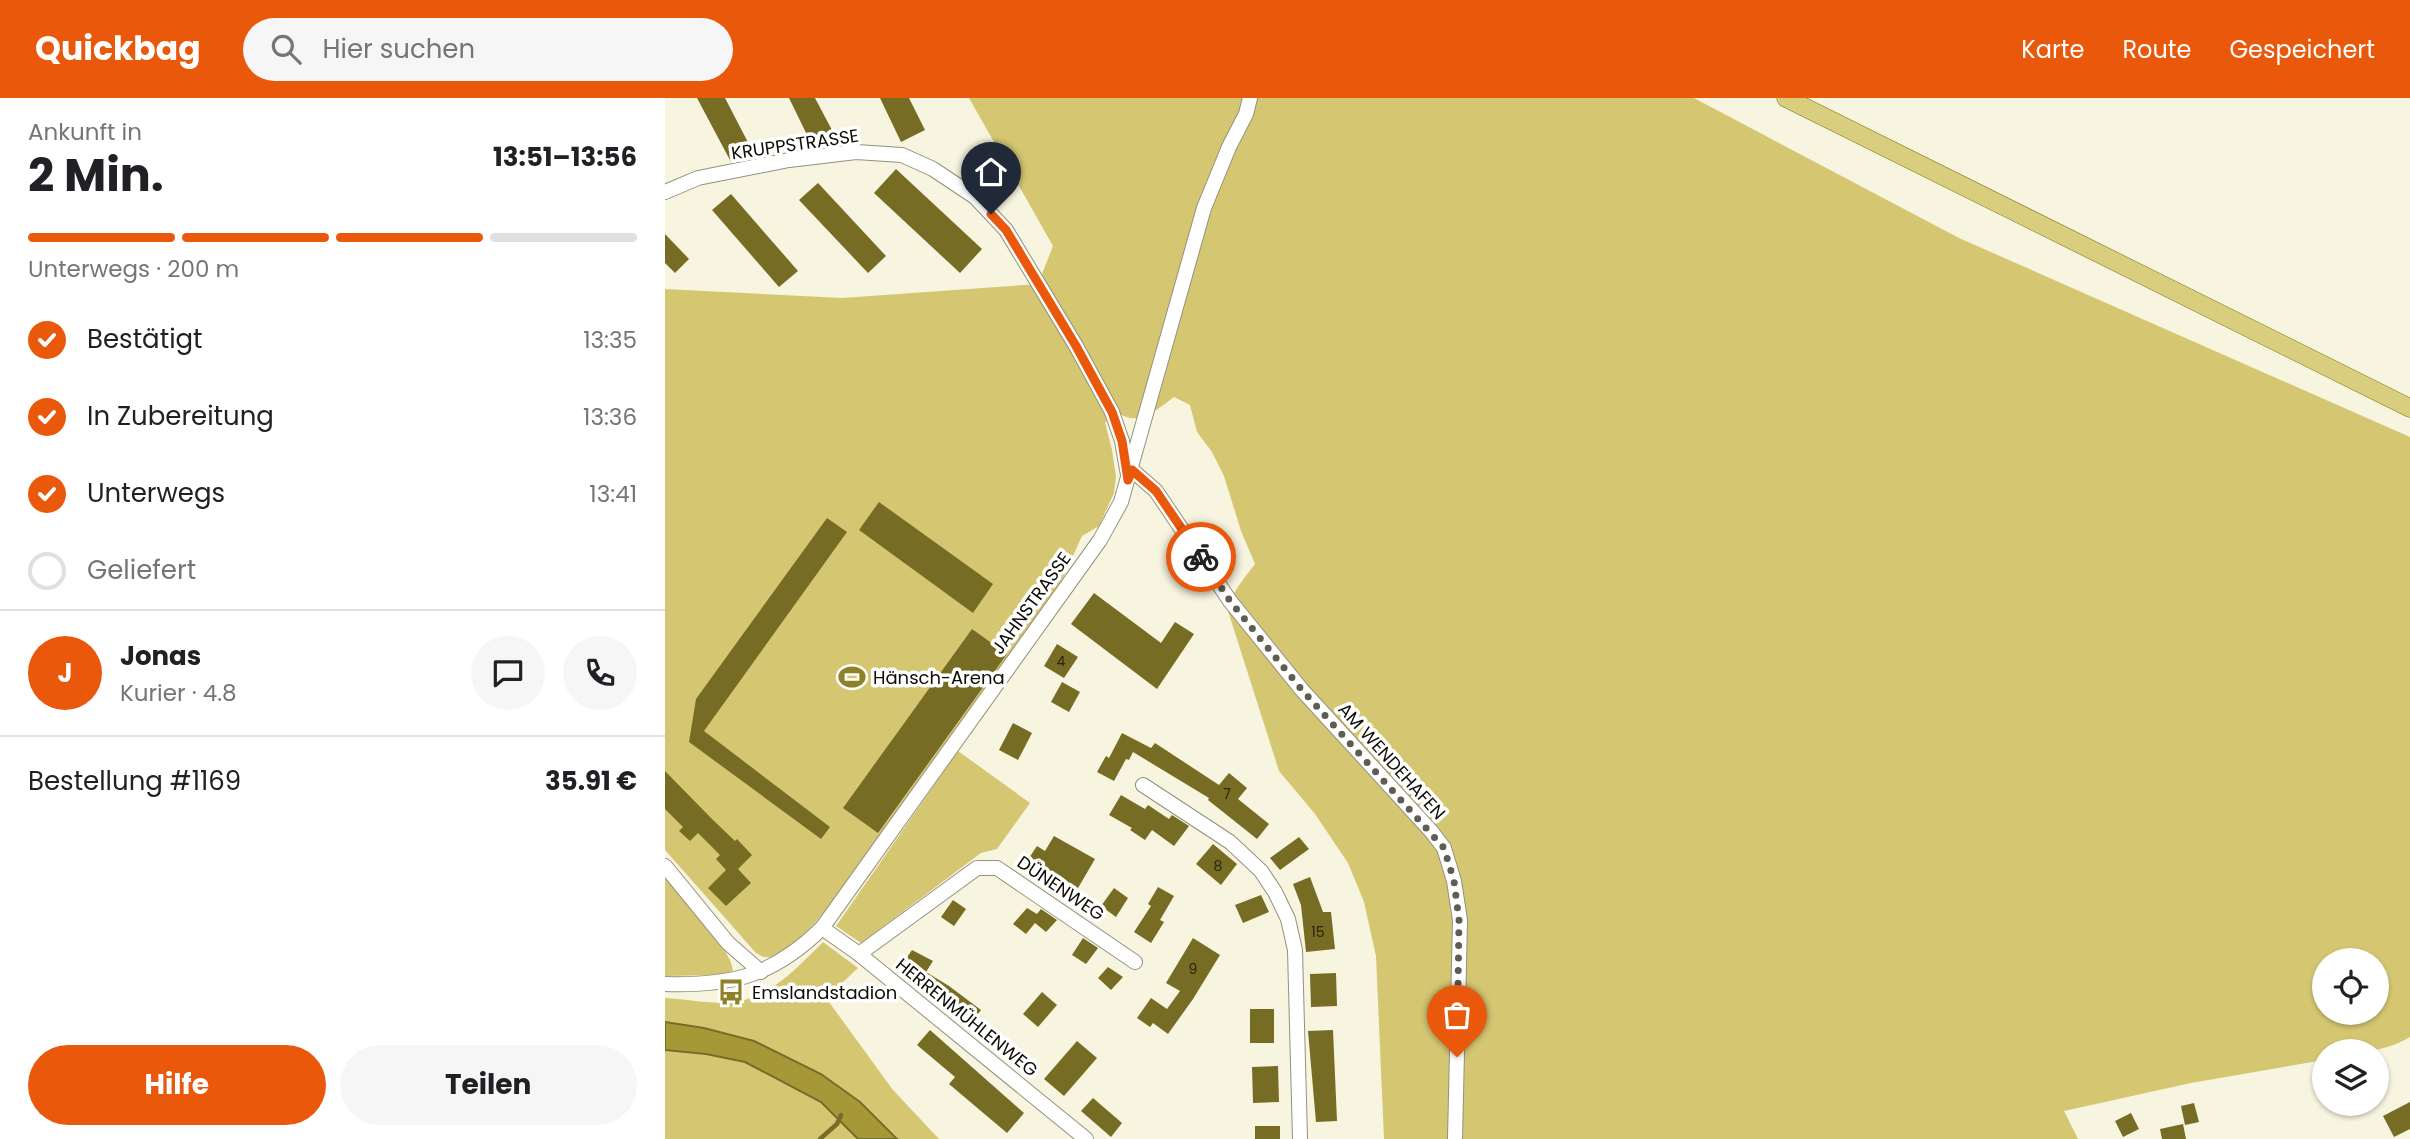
<!DOCTYPE html>
<html lang="de">
<head>
<meta charset="utf-8">
<style>
  :root { --surface:#fff; --page:#f6f6f6; --text:#202124; --muted:#757577; --line:#e0e0e0; --accent:#ea580c }
  body { margin:0; font-family:Poppins,sans-serif; background:var(--page); color:var(--text); height:100vh; display:flex; flex-direction:column; font-size:26px; white-space:nowrap }
  * { box-sizing:border-box; margin:0 }
  p { font-size:23px; color:var(--muted) }
  .icon { flex:none; width:38px; height:38px; fill:none; stroke:currentColor; stroke-width:2; stroke-linecap:round; stroke-linejoin:round }
  .map { position:relative; flex:1; overflow:hidden }
  .sheet { display:flex; flex-direction:column; background:var(--surface); width:665px }
  .sheet>* { flex:none }
  .buttons { position:absolute; left:1647px; top:850px; display:grid; gap:14px }
  .buttons a { display:grid; place-items:center; width:77px; height:77px; border-radius:50%; background:var(--surface); box-shadow:0 2px 5px #0004; font-size:35px }
  .pin { position:absolute; display:grid; place-items:center; width:60px; height:60px; color:#fff; margin:-72px -30px; border-radius:50% 50% 50% 0; rotate:-45deg; box-shadow:0 0 7px #0007 }
  .pin .icon { rotate:45deg }
  .courier { position:absolute; display:grid; place-items:center; width:70px; height:70px; margin:-35px; border:5px solid #ea580c; border-radius:50%; background:#fff; color:#222; box-shadow:0 2px 9px #0007 }
  .head em { font-style:normal; font-weight:700 }
  .head div { display:flex; flex-direction:column-reverse }
  .head { display:flex; align-items:center; justify-content:space-between; height:119px; padding:0 28px }
  h1 { font-size:46px; font-weight:700; line-height:52px }
  .bar { display:grid; grid-template-columns:repeat(4,1fr); gap:10px 7px; align-content:center; height:84px; padding:0 28px }
  .bar i { height:9px; border-radius:5px; background:var(--line) }
  .bar .active { background:var(--accent) }
  .bar p { grid-column:span 4 }
  .line { display:flex; align-items:center; gap:18px; padding:0 28px; border-top:2px solid var(--line) }
  .line div { flex:1 }
  .round { display:grid; place-items:center; flex:none; width:74px; height:74px; border-radius:37px; background:var(--page) }
  ol { padding:0 28px; list-style:none }
  li { display:flex; align-items:center; gap:21px; height:77px }
  li p { margin-inline-start:auto }
  li .icon { padding:7px; border-radius:50%; background:var(--accent); color:#fff; stroke-width:4 }
  li:last-child { color:var(--muted) }
  li i { width:38px; height:38px; border:4px solid var(--line); border-radius:50% }
  .action { display:flex; gap:14px; margin-top:auto; padding:14px 28px }
  .action a { flex:1; height:80px; border-radius:42px; background:var(--accent); color:#fff; font-size:28px; font-weight:700; line-height:80px; text-align:center }
  .action a+a { background:var(--page); color:var(--text) }
  header { display:flex; align-items:center; gap:42px; box-sizing:border-box; height:98px; padding:0 35px; background:var(--accent); color:#fff }
  header strong { font-size:33px }
  nav { display:flex; gap:38px; margin-inline-start:auto; font-size:24px }
  .search { width:490px; height:63px; background:var(--page); display:flex; align-items:center; gap:18px; box-sizing:border-box; padding:0 24px; border-radius:38px; color:var(--muted); font-size:26px }
  main { display:flex; flex:1; min-height:0 }
  .map>svg:first-child { display:block }
  .green { fill:#d5c772; fill-rule:evenodd }
  .water { fill:#a69737; stroke:#786d28; stroke-width:2 }
  .lines { fill:none; stroke-linecap:round; stroke-linejoin:round }
  .stream { stroke:#786d28; stroke-width:4.5 }
  .building { fill:#776c23 }
  .minor-casing { stroke:#94917e; stroke-width:16 }
  .major-casing { stroke:#81741c; stroke-width:19 }
  .minor { stroke:#fff; stroke-width:14 }
  .major { stroke:#d9cd7e; stroke-width:18 }
  .done { stroke:#5f5d52; stroke-width:7; stroke-dasharray:0 12.6 }
  .route { stroke:#ea580c; stroke-width:9 }
  .labels { text-anchor:middle; dominant-baseline:central; stroke-width:7; stroke-linejoin:round; paint-order:stroke }
  .number-label { font-size:14px; fill:#28240d }
  .street-label { font-size:18px; fill:#0d0c06; stroke:#fff }
  .poi-label { font-size:18px; fill:#0d0c06; stroke:#fff; text-anchor:start }
</style>
</head>
<body>
<header>
<strong>Quickbag</strong>
<div class="search"><svg class="icon" aria-label="search" viewBox="0 0 24 24"><circle cx="10" cy="10" r="6"/><path d="M15 15l6 6"/></svg>Hier suchen</div>
<nav><a>Karte</a><a>Route</a><a>Gespeichert</a></nav>
</header>
<main>
<section class="sheet">
<div class="head"><div><h1>2 Min.</h1><p>Ankunft in</p></div><em>13:51–13:56</em></div>
<div class="bar"><i class="active"></i><i class="active"></i><i class="active"></i><i></i><p>Unterwegs · 200 m</p></div>
<ol>
<li><svg class="icon" aria-label="check" viewBox="0 0 24 24"><path d="M5 12l5 5 9-10"/></svg>Bestätigt<p>13:35</p></li>
<li><svg class="icon" aria-label="check" viewBox="0 0 24 24"><path d="M5 12l5 5 9-10"/></svg>In Zubereitung<p>13:36</p></li>
<li><svg class="icon" aria-label="check" viewBox="0 0 24 24"><path d="M5 12l5 5 9-10"/></svg>Unterwegs<p>13:41</p></li>
<li><i></i>Geliefert</li>
</ol>
<div class="line" style="height:126px"><b class="round" style="background:var(--accent);color:#fff">J</b><div><b>Jonas</b><p>Kurier · 4.8</p></div><a class="round"><svg class="icon" aria-label="chat" viewBox="0 0 24 24"><path d="M4 5h16v11H9l-5 4z"/></svg></a><a class="round"><svg class="icon" aria-label="phone" viewBox="0 0 24 24"><path d="M5 4h4l2 5-3 2q2 4 5 5l2-3 5 2v4C11 20 4 13 5 4z"/></svg></a></div>
<div class="line" style="height:91px"><div>Bestellung #1169</div><b>35.91 €</b></div>
<div class="action"><a>Hilfe</a><a>Teilen</a></div>
</section>
<div class="map">
<svg width="1745" height="1041" viewBox="0 0 1745 1041">
  <rect width="100%" height="100%" fill="#f7f4df"/>
  <g class="green">
    <path d="M304,0H1029L1294,140L1745,339V939C1716,956 1692,954 1659,954V962L1526,985L1399,1013L1413,1041H719L711,858L699,804L683,765L650,716L614,673L563,513C566,494 579,481 590,466L576,433L559,378L547,354L532,334L525,307L509,299C495,309 475,328 457,317L440,324L447,352L451,379L449,395L434,428L417,438L397,482L376,515L190,775L150,825L130,845L106,859H98L91,855L0,752V191L177,200L373,186L388,148ZM1659,863H1712V915H1659Z"/>
    <path d="M293,653L365,705L332,751L316,755L196,845L171,828Z"/>
    <path d="M0,780C16,799 68,852 68,873L54,877L0,878Z"/>
    <path d="M158,844L193,870L161,900L228,992L274,1041H232L195,1004L156,976L89,943L39,930L0,924V900C20,901 40,905 60,905C102,903 130,872 158,844Z"/>
    <path d="M0,952L41,956L80,964L156,1004L193,1041H0Z"/>
  </g>
  <path class="water" d="M0,924L39,930L89,943L156,976L195,1004L232,1041H193L156,1004L80,964L41,956L0,952Z"/>
  <g class="lines">
    <path class="stream" d="M155,1041L172,1026L176,1017"/>
  </g>
  <g class="building">
    <path d="M32,0H60L88,54L66,64Z"/>
    <path d="M124,0H150L168,34L146,45Z"/>
    <path d="M215,0H244L260,32L236,44Z"/>
    <path d="M231,71L317,151L295,175L209,95Z"/>
    <path d="M153,85L221,158L203,175L134,102Z"/>
    <path d="M66,96L133,173L114,189L47,112Z"/>
    <path d="M0,136L24,161L10,175L0,165Z"/>
    <path d="M214,404L328,486L308,515L194,432Z"/>
    <path d="M162,420L182,434L39,633L165,729L156,741L24,644L31,601Z"/>
    <path d="M429,495L496,545L510,524L529,536L492,591L406,526Z"/>
    <path d="M307,531L342,556L213,735L178,710Z"/>
    <path d="M392,546L413,559L399,580L379,568Z"/>
    <path d="M397,584L415,594L404,614L386,604Z"/>
    <path d="M348,625L367,635L353,662L334,652Z"/>
    <path d="M457,635L486,650L490,645L554,687L564,675L582,690L573,701L604,726L592,741L543,702L544,700L468,654L464,662L461,661L449,683L432,674L441,658L444,660Z"/>
    <path d="M0,673L47,721L70,743L72,741L87,757L73,771L86,785L61,808L43,790L61,772L51,761L55,757L33,735L25,743L14,733L18,729L0,711Z"/>
    <path d="M456,697L480,711L483,707L504,721L507,717L524,728L509,748L487,732L480,742L465,732L467,730L444,717Z"/>
    <path d="M389,738L430,761L413,790L379,769L375,775L360,766L372,748L380,753Z"/>
    <path d="M634,739L644,751L615,772L605,760Z"/>
    <path d="M548,746L572,766L556,787L531,766Z"/>
    <path d="M645,779L658,814H666L670,851L641,854L636,807L628,786Z"/>
    <path d="M493,789L509,798L495,822L499,824L486,845L469,834L486,808L483,806Z"/>
    <path d="M449,790L463,800L451,819L436,808Z"/>
    <path d="M596,797L604,814L578,825L570,807Z"/>
    <path d="M288,802L301,811L289,828L276,819Z"/>
    <path d="M362,810L372,816L376,811L392,822L381,834L370,825L361,836L348,826Z"/>
    <path d="M418,840L433,850L421,866L407,857Z"/>
    <path d="M528,840L555,857L528,901L503,936L488,925L485,929L472,920L486,900L502,911L515,893L501,885Z"/>
    <path d="M247,852L268,863L261,874L284,888L316,912L306,925L232,874Z"/>
    <path d="M443,869L458,879L446,892L433,880Z"/>
    <path d="M671,875L672,908L646,909L645,876Z"/>
    <path d="M377,894L392,907L373,929L358,916Z"/>
    <rect x="585" y="911" width="24" height="34"/>
    <path d="M265,932L359,1015L342,1035L284,986L290,979L252,947Z"/>
    <path d="M668,932L672,1023L651,1024L643,933Z"/>
    <path d="M412,943L432,960L399,998L379,981Z"/>
    <path d="M613,968L614,1004L588,1005L587,969Z"/>
    <path d="M428,1000L457,1025L446,1039L416,1013Z"/>
    <path d="M1745,1004V1031L1729,1039L1718,1018Z"/>
    <path d="M1529,1005L1534,1024L1520,1027L1516,1008Z"/>
    <path d="M1466,1015L1474,1031L1458,1039L1450,1023Z"/>
    <path d="M1518,1026L1521,1041H1497L1495,1031Z"/>
    <rect x="590" y="1028" width="25" height="13"/>
  </g>
  <g class="lines">
    <g class="minor-casing">
      <g id="minor">
        <path d="M0,94L33,80L124,62L191,54L237,57L268,71L310,99L341,132L411,248L447,314L457,343L463,377"/>
        <path d="M467,372L491,393L565,503L637,592L766,733L779,750L789,783L795,822L790,1041"/>
        <path d="M478,687L565,744L596,773L610,794L623,821L630,852L635,1041"/>
        <path d="M0,768L63,845L96,874"/>
        <path d="M157,830L194,856L421,1041"/>
        <path d="M194,856L312,770H332L470,864"/>
        <path d="M0,886C67,888 108,878 157,830L435,442L456,404L539,110L564,49L581,16L585,0"/>
      </g>
    </g>
    <g class="major-casing">
      <path id="major" d="M1121,0L1745,310"/>
    </g>
    <use href="#minor" class="minor"/>
    <use href="#major" class="major"/>
  </g>
  <g class="lines">
    <path class="done" d="M536,459L565,503L637,592L779,750L789,783L794,822L792,959"/>
    <path class="route" d="M326,116L341,132L411,248L447,314L457,343L463,382L467,372L491,393L536,459"/>
  </g>
  <defs>
    <g id="stadium-bare" transform="scale(2.1)"><path d="M0-5a6.5 5 0 1 0 0 10a6.5 5 0 1 0 0-10ZM-3.5-1.8h7v3.6h-7Z" fill="#8e8128" stroke="#fff" stroke-width="2.5" paint-order="stroke"/></g>
    <g id="bus-bare" transform="scale(2.1)"><path d="M-5-6H5V4H4V6H2V4H-2V6H-4V4H-5ZM-3.5-4V0h7V-4ZM-3.5 1.2v1.5H-2V1.2ZM2 1.2v1.5H3.5V1.2Z" fill="#8e8128" stroke="#fff" stroke-width="2.5" paint-order="stroke"/></g>
  </defs>
  <g fill-rule="evenodd">
    <use href="#stadium-bare" x="187" y="579"/>
    <use href="#bus-bare" x="66" y="894"/>
  </g>
  <g class="labels">
    <g class="number-label">
      <text x="396" y="563">4</text>
      <text x="562" y="696">7</text>
      <text x="553" y="768">8</text>
      <text x="653" y="834">15</text>
      <text x="528" y="871">9</text>
    </g>
    <g class="street-label">
      <text transform="translate(130 46) rotate(-8)">KRUPPSTRASSE</text>
      <text transform="translate(366 505) rotate(-54)">JAHNSTRASSE</text>
      <text transform="translate(727 663) rotate(48)">AM WENDEHAFEN</text>
      <text transform="translate(396 790) rotate(34)">DÜNENWEG</text>
      <text transform="translate(302 919) rotate(39)">HERRENMÜHLENWEG</text>
    </g>
    <g class="poi-label">
      <text x="208" y="579">Hänsch-Arena</text>
      <text x="87" y="894">Emslandstadion</text>
    </g>
  </g>
</svg>
<div class="buttons">
<a><svg class="icon" aria-label="locate" viewBox="0 0 24 24"><circle cx="12" cy="12" r="6"/><path d="M12 2v4M12 18v4M2 12h4M18 12h4"/></svg></a>
<a><svg class="icon" aria-label="layers" viewBox="0 0 24 24"><path d="M12 4l9 5-9 5-9-5zM3 14l9 5 9-5"/></svg></a>
</div>
<div class="pin" style="left:792px;top:959px;background:#ea580c"><svg class="icon" aria-label="bag" viewBox="0 0 24 24"><path d="M5 8h14l-1 12H6zM9 8a3 3 0 0 1 6 0"/></svg></div>
<div class="pin" style="left:326px;top:116px;background:#1f2937"><svg class="icon" aria-label="home" viewBox="0 0 24 24"><path d="M3 11l9-7 9 7M6 9v11h12V9"/></svg></div>
<div class="courier" style="left:536px;top:459px"><svg class="icon" aria-label="bike" viewBox="0 0 24 24"><circle cx="6" cy="16" r="4"/><circle cx="18" cy="16" r="4"/><path d="M6 16l4-8h5l3 8M10 8l3 8H6M13 5h3"/></svg></div>
</div>
</main>
</body>
</html>
